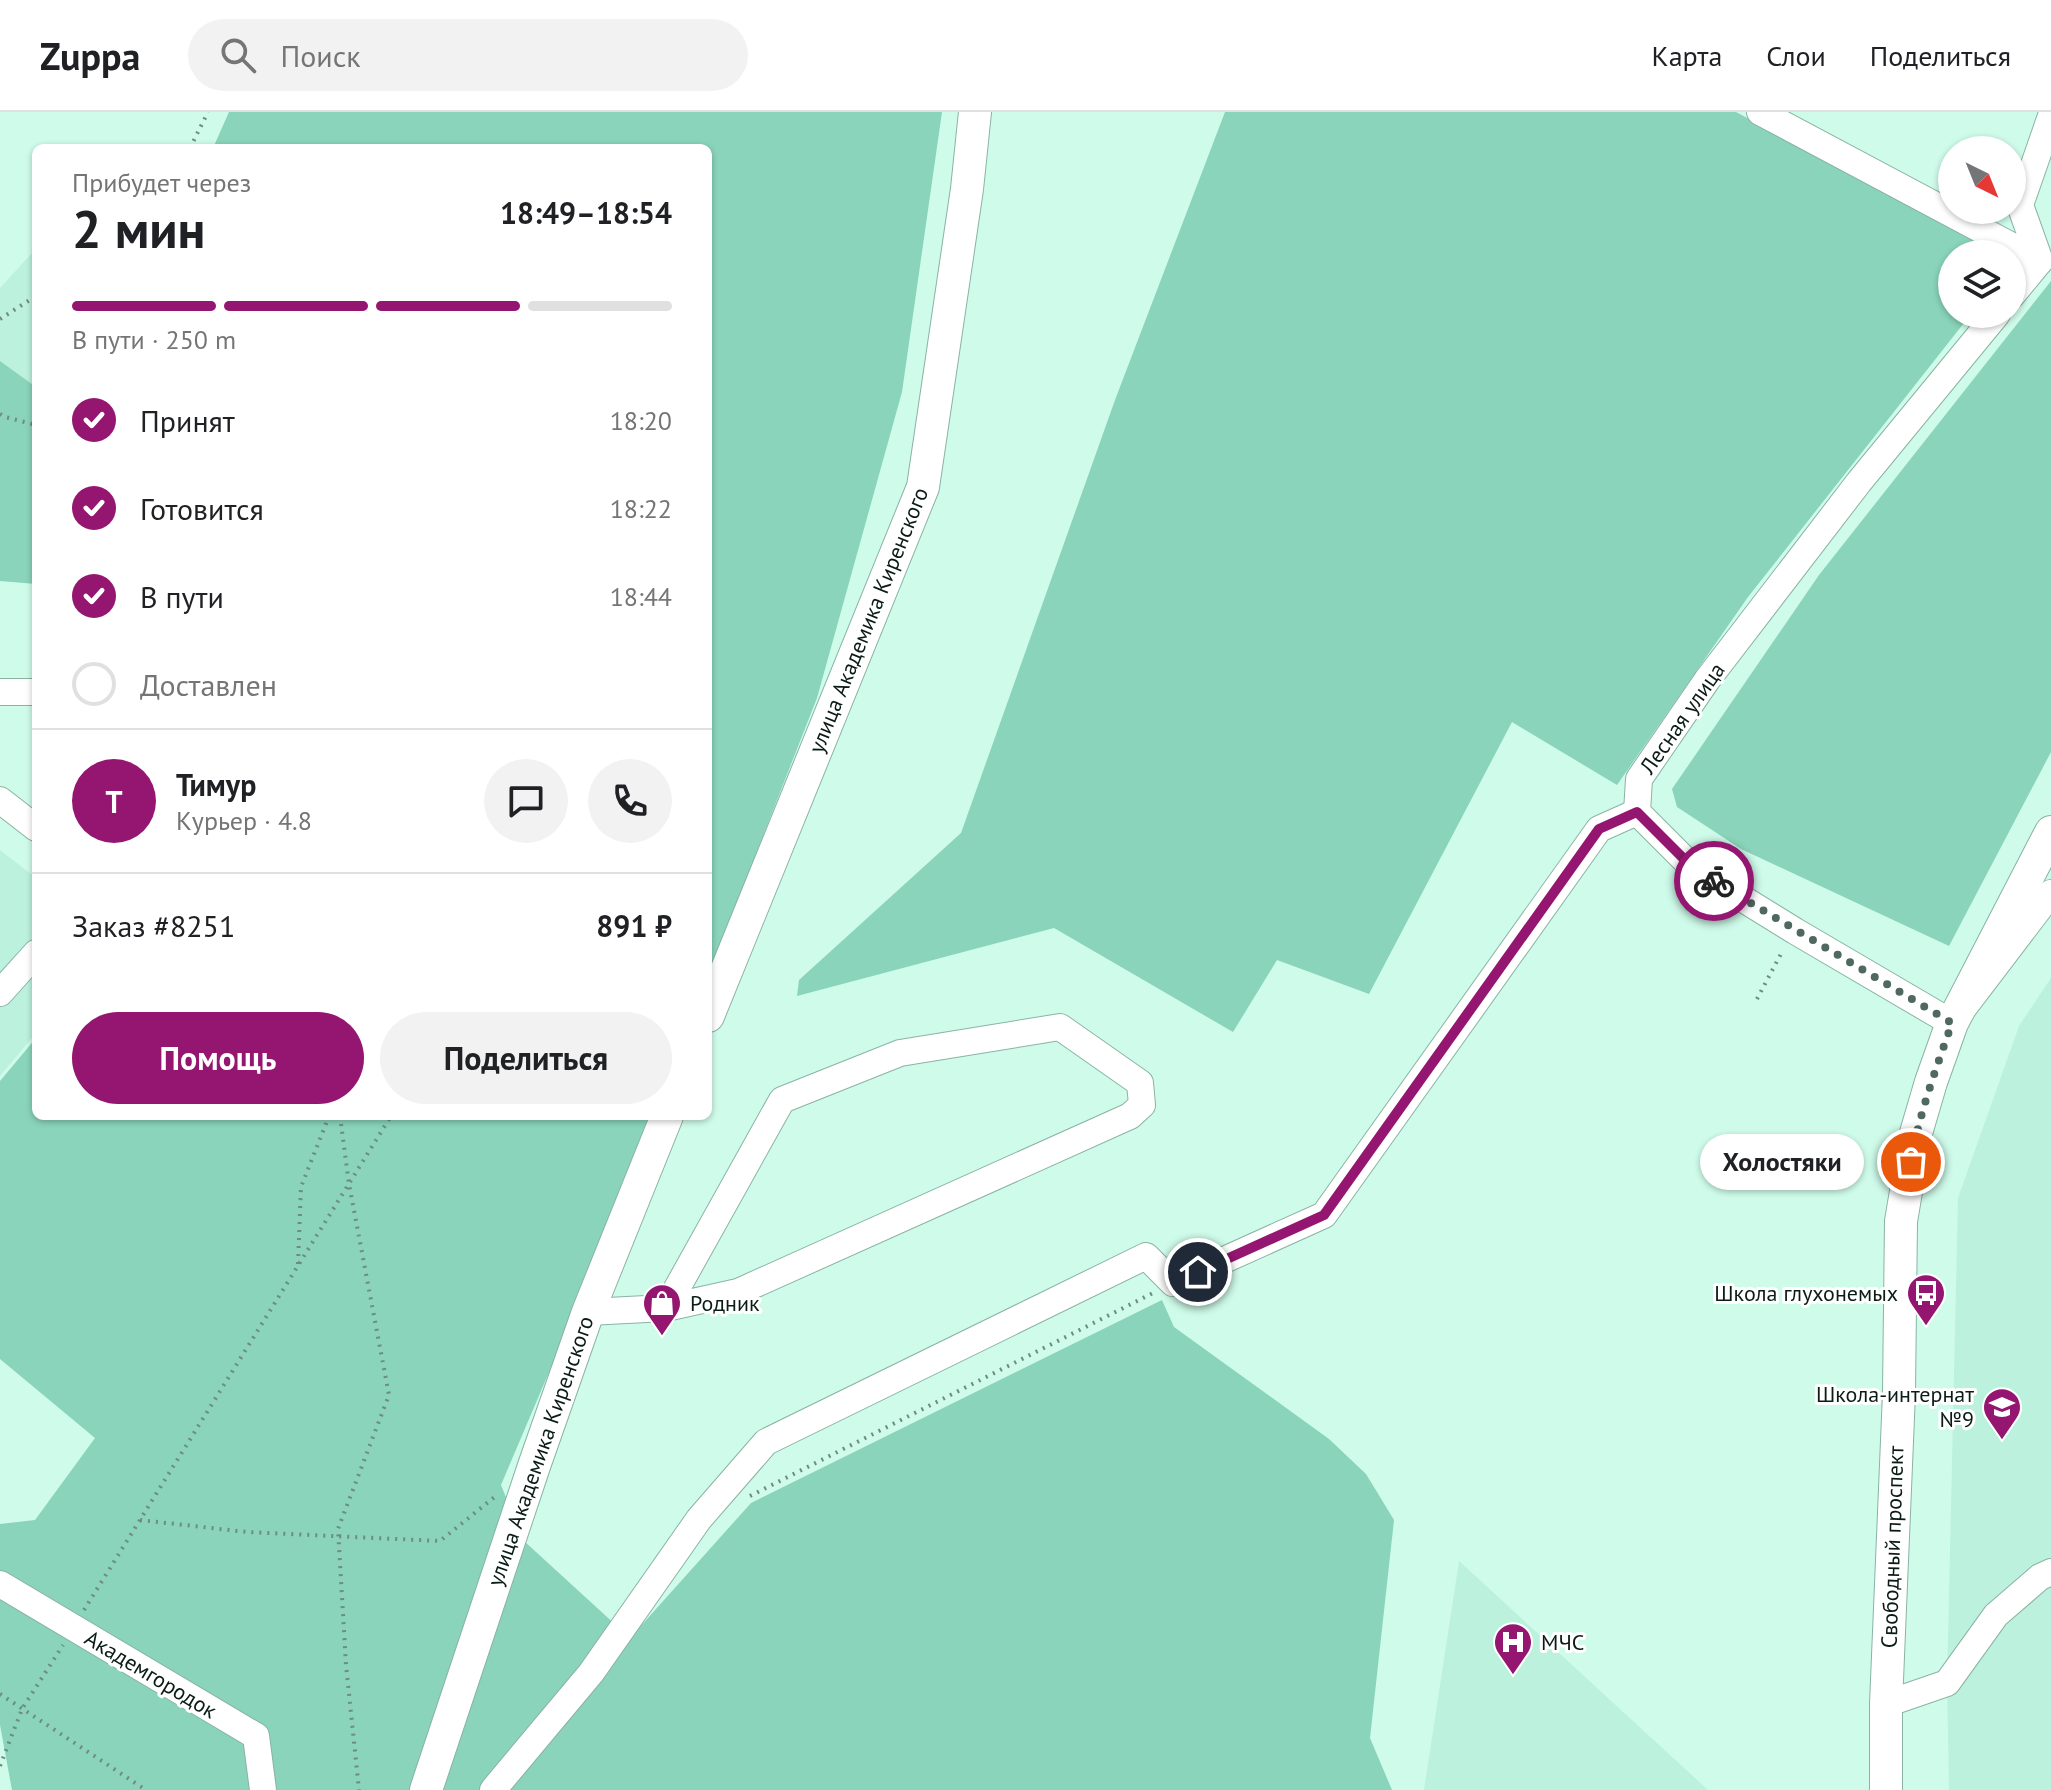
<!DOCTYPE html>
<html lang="ru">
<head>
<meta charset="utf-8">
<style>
  :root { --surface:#fff; --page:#f2f2f2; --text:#202124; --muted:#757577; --line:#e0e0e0; --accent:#941670 }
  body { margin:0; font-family:"PT Sans",sans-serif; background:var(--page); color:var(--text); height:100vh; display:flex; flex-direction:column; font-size:30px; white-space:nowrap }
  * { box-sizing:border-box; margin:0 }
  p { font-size:26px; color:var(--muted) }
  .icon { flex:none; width:44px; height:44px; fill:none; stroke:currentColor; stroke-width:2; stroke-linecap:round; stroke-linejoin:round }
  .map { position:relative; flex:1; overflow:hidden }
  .panel { position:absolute; left:32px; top:32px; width:680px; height:976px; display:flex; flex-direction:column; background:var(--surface); border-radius:12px; box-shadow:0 2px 6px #0004 }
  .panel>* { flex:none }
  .needle { width:52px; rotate:137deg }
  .tools { position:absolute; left:1938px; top:24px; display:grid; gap:16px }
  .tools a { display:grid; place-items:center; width:88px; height:88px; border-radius:50%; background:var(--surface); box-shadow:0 2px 6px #0004; font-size:40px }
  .pin { position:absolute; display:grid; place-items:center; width:68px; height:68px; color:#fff; margin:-34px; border:4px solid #fff; border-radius:50%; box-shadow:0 2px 8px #0007 }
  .courier { position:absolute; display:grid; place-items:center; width:80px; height:80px; margin:-40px; border:6px solid #941670; border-radius:50%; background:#fff; color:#222; box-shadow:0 2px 10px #0007 }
  .bubble { position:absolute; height:56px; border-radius:28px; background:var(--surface); box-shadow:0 2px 6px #0004; font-size:26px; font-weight:700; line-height:56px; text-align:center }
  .headline em { font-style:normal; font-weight:700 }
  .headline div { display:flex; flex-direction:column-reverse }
  .headline { display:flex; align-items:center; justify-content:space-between; height:136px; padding:0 40px }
  h1 { font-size:52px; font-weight:700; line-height:60px }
  .bar { display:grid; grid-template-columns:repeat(4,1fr); gap:12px 8px; align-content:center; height:96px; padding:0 40px }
  .bar i { height:10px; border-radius:6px; background:var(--line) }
  .bar .on { background:var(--accent) }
  .bar p { grid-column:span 4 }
  .line { display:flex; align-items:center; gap:20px; padding:0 40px; border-top:2px solid var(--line) }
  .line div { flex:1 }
  .round { display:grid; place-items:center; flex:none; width:84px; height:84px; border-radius:42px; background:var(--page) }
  ol { padding:0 40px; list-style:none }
  li { display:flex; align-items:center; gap:24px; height:88px }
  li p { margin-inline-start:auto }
  li .icon { padding:8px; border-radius:50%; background:var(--accent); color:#fff; stroke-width:4 }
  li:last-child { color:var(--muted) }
  li i { width:44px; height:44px; border:4px solid var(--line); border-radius:50% }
  .button { display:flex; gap:16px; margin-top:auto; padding:16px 40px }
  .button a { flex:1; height:92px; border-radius:48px; background:var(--accent); color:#fff; font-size:32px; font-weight:700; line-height:92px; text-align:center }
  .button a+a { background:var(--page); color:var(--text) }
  header { display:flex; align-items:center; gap:48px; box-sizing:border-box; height:112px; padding:0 40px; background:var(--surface); border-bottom:2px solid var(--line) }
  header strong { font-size:38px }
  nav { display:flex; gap:44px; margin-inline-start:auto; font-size:28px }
  .search { width:560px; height:72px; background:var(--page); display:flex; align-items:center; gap:20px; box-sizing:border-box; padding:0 28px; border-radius:44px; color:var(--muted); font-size:30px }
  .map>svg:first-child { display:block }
  .built { fill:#bcf1de }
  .green { fill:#89d4ba }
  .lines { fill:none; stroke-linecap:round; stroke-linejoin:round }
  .minor-casing { stroke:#8ab3a4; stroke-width:28 }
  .major-casing { stroke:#8ab3a4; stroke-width:34 }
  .path { stroke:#6e8c81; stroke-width:4; stroke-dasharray:2 6; stroke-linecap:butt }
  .minor { stroke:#fff; stroke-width:26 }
  .major { stroke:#fff; stroke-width:32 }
  .done { stroke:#506960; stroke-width:8; stroke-dasharray:0 14.4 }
  .route { stroke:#941670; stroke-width:10 }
  .labels { text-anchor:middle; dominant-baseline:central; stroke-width:6; stroke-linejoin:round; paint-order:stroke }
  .street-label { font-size:22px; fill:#0b1b16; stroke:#fff }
  .poi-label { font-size:22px; fill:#0b1b16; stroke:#fff; text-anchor:end }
</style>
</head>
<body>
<header>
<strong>Zuppa</strong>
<div class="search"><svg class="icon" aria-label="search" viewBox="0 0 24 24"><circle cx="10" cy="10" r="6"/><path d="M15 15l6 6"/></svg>Поиск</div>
<nav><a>Карта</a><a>Слои</a><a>Поделиться</a></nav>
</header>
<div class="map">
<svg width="2051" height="1678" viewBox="0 0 2051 1678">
  <rect width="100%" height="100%" fill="#cffbea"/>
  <g class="built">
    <path d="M33,140H36V275L0,249V176Z"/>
    <path d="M0,738L36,766V921L0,964Z"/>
    <path d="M2051,866V1678H1949L1947,1571L1958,1086L2019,914Z"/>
    <path d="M1459,1449L1708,1678H1424Z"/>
  </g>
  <g class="green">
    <path d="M229,0H942L902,280L817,586L708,864V36H213Z"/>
    <path d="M1225,0H1736L2003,142H1952V202H1971L1748,485L1617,673L1512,610L1369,882L1277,848L1233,920L1054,816L797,884L799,868L961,721L1115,288Z"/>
    <path d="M2051,169V640L1949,834L1741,737L1677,695L1672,677L1819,463Z"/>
    <path d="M0,249L36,275V472L0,469Z"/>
    <path d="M36,926V1004H654L621,1091L501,1373L524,1429L630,1526L751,1391L1162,1188L1174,1215L1329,1327L1366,1362L1394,1408L1370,1626L1392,1678H12L0,1613V1412L35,1408L95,1326L0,1247V969Z"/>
  </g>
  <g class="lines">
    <g class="minor-casing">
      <g id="minor">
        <path d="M1760,0L2040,149L2012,183"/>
        <path d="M2040,149L2020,93L2051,4"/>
        <path d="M1997,202L1859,370L1707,568L1639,667L1637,700L1693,756L1795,819L1952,911L2051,781"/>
        <path d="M0,580H36"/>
        <path d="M0,688L36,716"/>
        <path d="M0,881L36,841"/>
        <path d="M588,1200L666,1196L738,1180L1130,1004L1142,993L1140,971L1060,915L900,941L782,988L666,1196"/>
        <path d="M0,1472L256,1624L263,1678"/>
        <path d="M1886,1592L1947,1571L1996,1503L2040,1465L2051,1460"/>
        <path d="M493,1678L591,1561L699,1407L766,1330L1146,1144L1173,1171L1324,1103L1599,717L1637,700"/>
      </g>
    </g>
    <g class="major-casing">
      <g id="major">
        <path d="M708,904L923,375L967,77L975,0"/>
        <path d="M426,1678L534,1354L588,1200L667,1004"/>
        <path d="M1886,1678V1592L1899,1281L1901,1109L1916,1021L1931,970L1952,911L2051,720"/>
      </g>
    </g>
    <g class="path">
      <path d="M190,36L208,0"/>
      <path d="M0,207L36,184"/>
      <path d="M0,302L5,305L36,313"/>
      <path d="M1757,887L1783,838"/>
      <path d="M340,1004L349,1072L389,1283L338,1417L346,1553L359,1678"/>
      <path d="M298,1152L301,1075L329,1004"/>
      <path d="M750,1384L1153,1181"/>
      <path d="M140,1408L247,1420L440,1429L497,1383"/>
      <path d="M84,1498L391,1004"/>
      <path d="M0,1582L146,1678"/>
      <path d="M0,1654L22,1597L63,1533"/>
    </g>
    <use href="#minor" class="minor"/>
    <use href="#major" class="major"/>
  </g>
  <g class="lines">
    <path class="done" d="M1714,769L1952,911C1936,957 1919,1002 1911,1050"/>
    <path class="route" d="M1198,1160L1324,1103L1599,717L1637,700L1693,756L1714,769"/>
  </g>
  <defs>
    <g id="bus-pin" transform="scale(2)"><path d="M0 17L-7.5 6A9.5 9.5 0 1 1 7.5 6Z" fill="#941670" stroke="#fff"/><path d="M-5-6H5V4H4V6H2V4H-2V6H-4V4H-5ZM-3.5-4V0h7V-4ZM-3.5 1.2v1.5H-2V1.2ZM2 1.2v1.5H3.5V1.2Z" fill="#fff"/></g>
    <g id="shop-pin" transform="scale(2)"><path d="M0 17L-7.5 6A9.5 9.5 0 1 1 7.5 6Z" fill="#941670" stroke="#fff"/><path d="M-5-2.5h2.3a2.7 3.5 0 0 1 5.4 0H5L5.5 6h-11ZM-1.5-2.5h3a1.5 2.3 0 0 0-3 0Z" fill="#fff"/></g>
    <g id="school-pin" transform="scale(2)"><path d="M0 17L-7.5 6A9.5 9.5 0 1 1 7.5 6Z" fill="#941670" stroke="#fff"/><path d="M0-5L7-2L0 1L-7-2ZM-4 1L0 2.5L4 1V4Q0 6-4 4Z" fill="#fff"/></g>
    <g id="hospital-pin" transform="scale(2)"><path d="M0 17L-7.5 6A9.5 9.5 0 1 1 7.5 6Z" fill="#941670" stroke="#fff"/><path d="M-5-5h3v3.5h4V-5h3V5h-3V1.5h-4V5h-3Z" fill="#fff"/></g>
  </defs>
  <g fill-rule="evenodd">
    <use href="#bus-pin" x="1926" y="1181"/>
    <use href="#shop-pin" x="662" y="1191"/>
    <use href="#school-pin" x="2002" y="1295"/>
    <use href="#hospital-pin" x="1513" y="1530"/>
  </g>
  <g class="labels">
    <g class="street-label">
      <text transform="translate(868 508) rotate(-68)">улица Академика Киренского</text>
      <text transform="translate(1682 606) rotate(-55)">Лесная улица</text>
      <text transform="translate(540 1339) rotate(-71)">улица Академика Киренского</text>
      <text transform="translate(1892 1435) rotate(-88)">Свободный проспект</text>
      <text transform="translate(151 1562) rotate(31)">Академгородок</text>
    </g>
    <g class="poi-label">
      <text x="1898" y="1181">Школа глухонемых</text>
      <text x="690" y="1191" text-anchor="start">Родник</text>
      <text x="1974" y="1282">Школа-интернат<tspan x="1974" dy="25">№9</tspan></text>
      <text x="1541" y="1530" text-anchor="start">МЧС</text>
    </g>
  </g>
</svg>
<div class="tools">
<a><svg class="needle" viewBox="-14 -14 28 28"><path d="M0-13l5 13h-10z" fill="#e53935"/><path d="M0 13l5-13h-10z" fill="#757577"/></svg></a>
<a><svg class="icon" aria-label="layers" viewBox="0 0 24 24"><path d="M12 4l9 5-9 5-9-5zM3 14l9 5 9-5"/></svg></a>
</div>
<div class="pin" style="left:1911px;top:1050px;background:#ea580c"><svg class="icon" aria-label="bag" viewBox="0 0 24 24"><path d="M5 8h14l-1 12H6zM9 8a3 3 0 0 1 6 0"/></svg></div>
<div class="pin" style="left:1198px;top:1160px;background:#1f2937"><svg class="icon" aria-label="home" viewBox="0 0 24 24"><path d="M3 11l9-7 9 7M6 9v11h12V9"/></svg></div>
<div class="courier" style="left:1714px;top:769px"><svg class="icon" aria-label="bike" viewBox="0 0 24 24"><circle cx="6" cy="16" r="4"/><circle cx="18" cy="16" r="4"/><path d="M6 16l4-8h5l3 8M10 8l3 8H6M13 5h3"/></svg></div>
<div class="bubble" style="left:1700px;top:1022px;width:164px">Холостяки</div>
<section class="panel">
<div class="headline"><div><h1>2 мин</h1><p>Прибудет через</p></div><em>18:49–18:54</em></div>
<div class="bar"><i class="on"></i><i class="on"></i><i class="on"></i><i></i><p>В пути · 250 m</p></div>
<ol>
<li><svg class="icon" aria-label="check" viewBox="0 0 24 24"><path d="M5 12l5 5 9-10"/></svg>Принят<p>18:20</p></li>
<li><svg class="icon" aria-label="check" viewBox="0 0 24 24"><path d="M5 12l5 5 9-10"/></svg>Готовится<p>18:22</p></li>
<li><svg class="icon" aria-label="check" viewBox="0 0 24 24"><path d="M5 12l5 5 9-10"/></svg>В пути<p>18:44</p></li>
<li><i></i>Доставлен</li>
</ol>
<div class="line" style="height:144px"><b class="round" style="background:var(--accent);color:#fff">Т</b><div><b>Тимур</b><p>Курьер · 4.8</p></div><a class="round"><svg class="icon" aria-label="chat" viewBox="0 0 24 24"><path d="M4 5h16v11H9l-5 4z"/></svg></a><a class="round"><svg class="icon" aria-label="phone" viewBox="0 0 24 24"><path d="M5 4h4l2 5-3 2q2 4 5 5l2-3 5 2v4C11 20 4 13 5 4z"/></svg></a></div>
<div class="line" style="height:104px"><div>Заказ #8251</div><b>891 ₽</b></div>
<div class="button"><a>Помощь</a><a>Поделиться</a></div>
</section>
</div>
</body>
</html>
